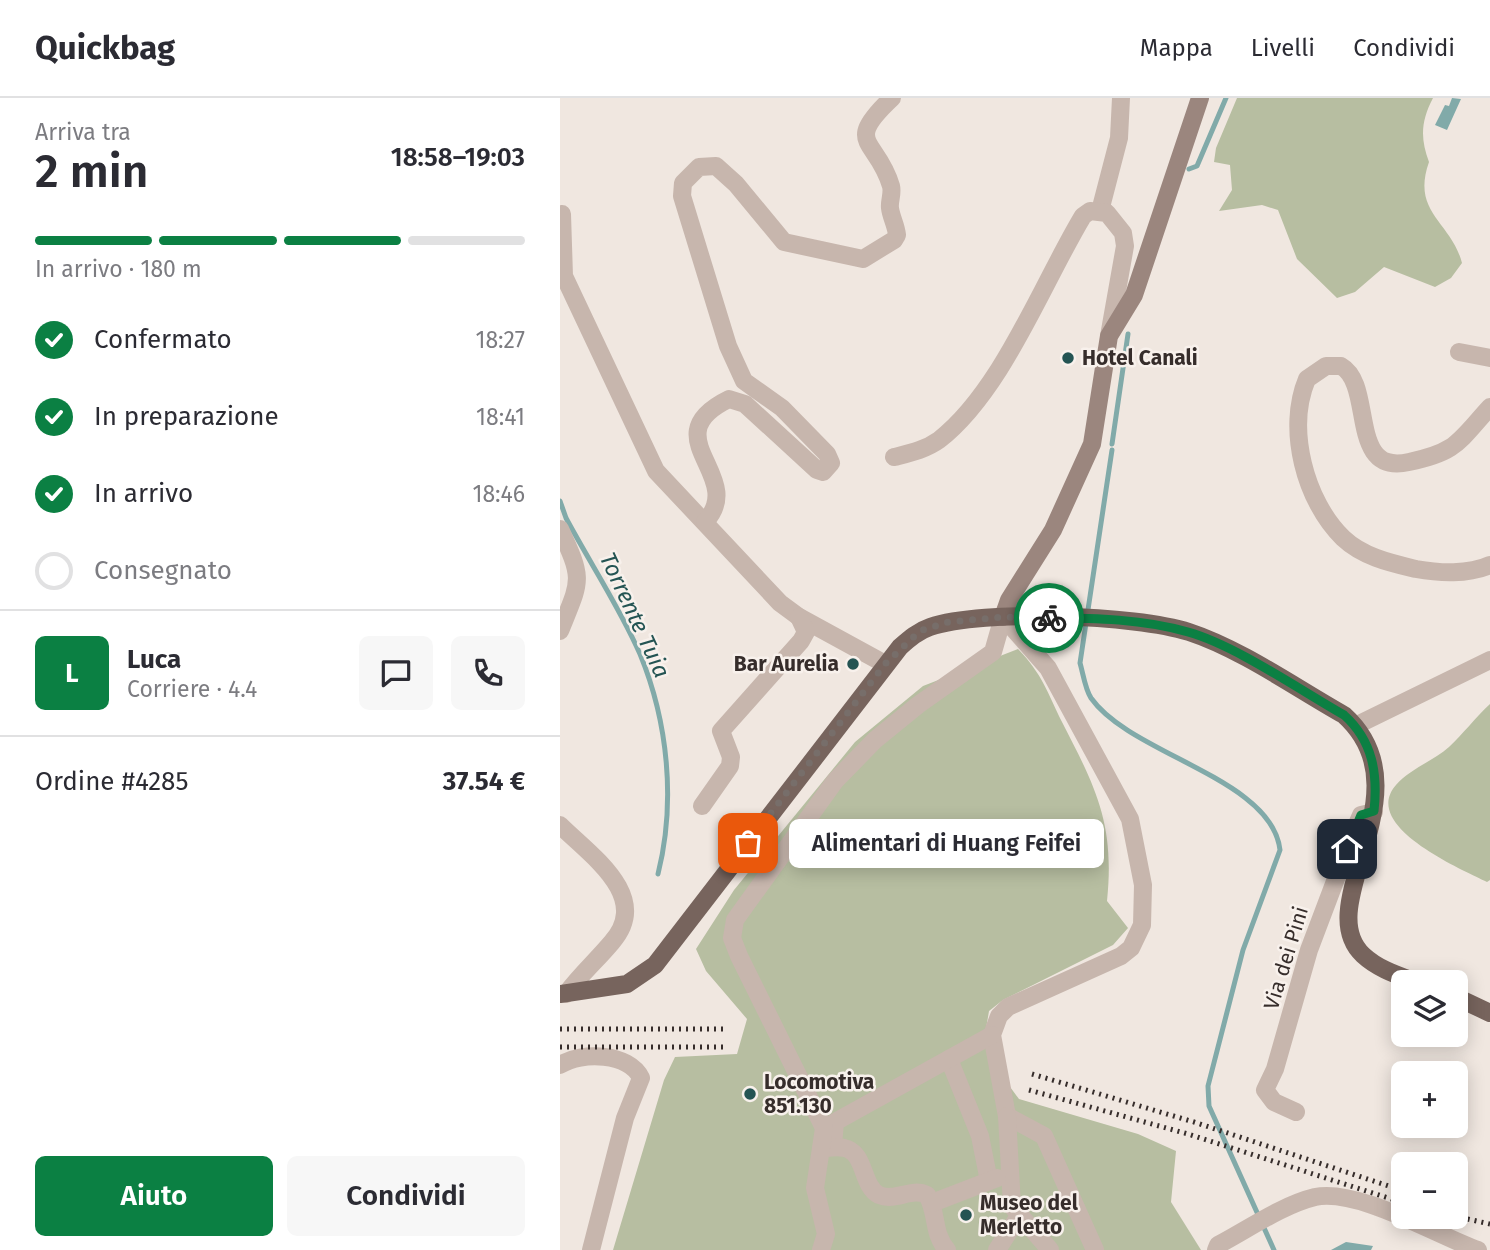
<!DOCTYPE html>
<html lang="it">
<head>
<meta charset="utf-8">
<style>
  :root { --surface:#fff; --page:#f7f7f7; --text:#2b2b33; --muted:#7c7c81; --line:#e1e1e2; --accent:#0b8043 }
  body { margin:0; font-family:"Fira Sans",sans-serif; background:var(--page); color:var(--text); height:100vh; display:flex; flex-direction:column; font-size:26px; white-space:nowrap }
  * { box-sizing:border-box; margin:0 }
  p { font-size:23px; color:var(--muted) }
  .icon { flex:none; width:38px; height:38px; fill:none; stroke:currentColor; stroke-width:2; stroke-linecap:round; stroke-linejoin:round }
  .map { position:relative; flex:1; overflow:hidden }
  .details { display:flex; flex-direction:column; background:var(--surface); width:560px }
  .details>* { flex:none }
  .controls { position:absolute; left:831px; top:872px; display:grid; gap:14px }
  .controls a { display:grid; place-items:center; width:77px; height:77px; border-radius:10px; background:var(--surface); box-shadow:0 4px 18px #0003; font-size:35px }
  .pin { position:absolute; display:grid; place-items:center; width:60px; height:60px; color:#fff; margin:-30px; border-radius:14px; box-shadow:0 4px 10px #0006 }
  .courier { position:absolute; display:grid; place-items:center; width:70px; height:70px; margin:-35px; border:5px solid #0b8043; border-radius:50%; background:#fff; color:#222; box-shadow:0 2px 9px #0007 }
  .bubble { position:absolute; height:49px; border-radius:10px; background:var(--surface); box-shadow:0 4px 18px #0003; font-size:23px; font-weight:600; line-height:49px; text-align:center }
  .summary em { font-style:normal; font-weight:600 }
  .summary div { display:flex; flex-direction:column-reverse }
  .summary { display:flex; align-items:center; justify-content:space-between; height:119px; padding:0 35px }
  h1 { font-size:46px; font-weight:600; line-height:52px }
  .bar { display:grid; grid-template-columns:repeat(4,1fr); gap:10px 7px; align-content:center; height:84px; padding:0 35px }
  .bar i { height:9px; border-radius:5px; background:var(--line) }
  .bar .on { background:var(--accent) }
  .bar p { grid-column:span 4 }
  .line { display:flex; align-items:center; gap:18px; padding:0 35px; border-top:2px solid var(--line) }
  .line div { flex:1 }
  .round { display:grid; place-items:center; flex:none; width:74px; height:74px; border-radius:10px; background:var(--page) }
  ol { padding:0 35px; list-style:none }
  li { display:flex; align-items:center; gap:21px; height:77px }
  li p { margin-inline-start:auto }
  li .icon { padding:7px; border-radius:50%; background:var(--accent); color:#fff; stroke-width:4 }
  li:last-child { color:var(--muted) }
  li i { width:38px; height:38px; border:4px solid var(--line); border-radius:50% }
  .primary-button { display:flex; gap:14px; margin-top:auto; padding:14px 35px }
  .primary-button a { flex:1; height:80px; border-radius:10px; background:var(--accent); color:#fff; font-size:28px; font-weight:600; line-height:80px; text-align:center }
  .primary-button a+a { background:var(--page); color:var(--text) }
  header { display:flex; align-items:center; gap:42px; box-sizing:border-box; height:98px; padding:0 35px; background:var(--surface); border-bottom:2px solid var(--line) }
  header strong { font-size:33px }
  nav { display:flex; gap:38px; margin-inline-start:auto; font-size:24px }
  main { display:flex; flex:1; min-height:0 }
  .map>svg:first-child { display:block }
  .green { fill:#b7bea1 }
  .water { fill:#81aaa9 }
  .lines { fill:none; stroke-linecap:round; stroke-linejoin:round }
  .stream { stroke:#81aaa9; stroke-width:5 }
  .street { stroke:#c7b6ad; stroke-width:18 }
  .secondary { stroke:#9b867e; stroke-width:18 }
  .primary { stroke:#77645d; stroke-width:18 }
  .rail { stroke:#362d2b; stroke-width:5; stroke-dasharray:2 5; stroke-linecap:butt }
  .done { stroke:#776e6a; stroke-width:7; stroke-dasharray:0 12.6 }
  .route { stroke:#0b8043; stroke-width:9 }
  .poi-dot { fill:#245453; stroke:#f8f1ec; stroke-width:2.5 }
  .labels { text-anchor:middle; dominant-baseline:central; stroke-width:5; stroke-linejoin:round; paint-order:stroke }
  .poi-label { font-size:21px; font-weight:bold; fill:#362d2b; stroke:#f8f1ec; text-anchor:start }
  .street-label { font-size:21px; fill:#362d2b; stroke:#f8f1ec }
  .water-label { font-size:23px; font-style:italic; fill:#245453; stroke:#f8f1ec }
</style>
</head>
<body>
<header>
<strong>Quickbag</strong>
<nav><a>Mappa</a><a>Livelli</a><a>Condividi</a></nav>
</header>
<main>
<section class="details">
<div class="summary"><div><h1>2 min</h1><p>Arriva tra</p></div><em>18:58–19:03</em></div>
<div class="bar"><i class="on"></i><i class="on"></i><i class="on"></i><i></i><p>In arrivo · 180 m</p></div>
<ol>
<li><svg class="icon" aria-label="check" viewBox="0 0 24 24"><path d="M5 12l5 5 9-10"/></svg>Confermato<p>18:27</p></li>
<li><svg class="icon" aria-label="check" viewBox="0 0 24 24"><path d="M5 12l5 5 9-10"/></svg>In preparazione<p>18:41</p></li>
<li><svg class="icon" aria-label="check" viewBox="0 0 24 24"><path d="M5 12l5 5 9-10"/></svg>In arrivo<p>18:46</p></li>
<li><i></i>Consegnato</li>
</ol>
<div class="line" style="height:126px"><b class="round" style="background:var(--accent);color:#fff">L</b><div><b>Luca</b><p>Corriere · 4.4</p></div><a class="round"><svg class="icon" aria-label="chat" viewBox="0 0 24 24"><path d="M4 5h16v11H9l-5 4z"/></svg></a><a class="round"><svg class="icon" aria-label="phone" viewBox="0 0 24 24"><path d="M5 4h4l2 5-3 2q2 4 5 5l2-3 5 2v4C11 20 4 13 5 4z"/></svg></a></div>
<div class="line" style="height:91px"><div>Ordine #4285</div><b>37.54 €</b></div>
<div class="primary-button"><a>Aiuto</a><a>Condividi</a></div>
</section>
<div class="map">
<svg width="930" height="1152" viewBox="0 0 930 1152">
  <rect width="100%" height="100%" fill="#f0e7e0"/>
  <g class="green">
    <path d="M677,0H873C861,23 860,40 869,64C851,115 891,123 902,165L891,180L875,189L824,169L795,194L777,200L737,161L718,112L702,107L659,113L672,92L670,67L654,64L656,50Z"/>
    <path d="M458,551C483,577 487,594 502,624C536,690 555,726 547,803L568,830L553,847L443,902L429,913L426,931L428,959L459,1001L578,1036L616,1053L611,1104L641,1152H53L104,982L115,959L177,956L187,921L146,873L136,851L174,792L295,644L363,588Z"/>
    <path d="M930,606V782L927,784C901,771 800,728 836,687C850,671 873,663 889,649C903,636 915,620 930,606Z"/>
  </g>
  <g class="water">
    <path d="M892,0L901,1L887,32L875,27L885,7L889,8Z"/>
    <path d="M786,1144L813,1148L811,1152H771Z"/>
  </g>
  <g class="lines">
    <g class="stream">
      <path d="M629,71L637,68L666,0"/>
      <path d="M552,346L568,236"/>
      <path d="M552,352L520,565C523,575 525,591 531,600C571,657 712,680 720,752L683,852L648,988L649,1008L714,1152"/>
      <path d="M0,403L6,420C30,465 60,510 80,556C108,624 116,704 98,776"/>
    </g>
    <g class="street">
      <path d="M540,113L559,40L561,0"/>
      <path d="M2,116L4,178L96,373L220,505L239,519L325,566"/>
      <path d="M899,254L930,260"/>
      <path d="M930,309C898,344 897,354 849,364C787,378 815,287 781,268H766L747,281C726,331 745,403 783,440C803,459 831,465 856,471C878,475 909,477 930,467"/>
      <path d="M334,359C350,355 365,352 379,342C442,293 482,186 523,118L530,113L547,115L563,135L565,148L549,238"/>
      <path d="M145,424C188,378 91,339 169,301L185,306L257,372L263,374L271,365L267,356L222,310L184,283L168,248L122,98L123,85L139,69L156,68L176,86L224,144L303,161L334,142L337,137C336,127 331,119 330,110C329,103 333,96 331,88C317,40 282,47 332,0"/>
      <path d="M0,431C24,483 21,481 0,533"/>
      <path d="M443,519L488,570L570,721L583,787L582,827L571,850L561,858L448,909L439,918L432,937L447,1018L484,1038L535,1152"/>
      <path d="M795,628L930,562"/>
      <path d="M142,708L170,668L171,659L161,633L241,543L246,534L239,519"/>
      <path d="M0,727C30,757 92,798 52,844C37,862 20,877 6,896"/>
      <path d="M389,961L420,1038L429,1083"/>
      <path d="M0,967C22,953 69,955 81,980L65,1020L31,1152"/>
      <path d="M736,1014L714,1004L705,992L715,971L749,852L794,733L801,717L814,714"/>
      <path d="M447,1018L452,1108L490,1152"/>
      <path d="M273,1047L275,1024L432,937"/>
      <path d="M261,1051C268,1050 277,1048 284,1050C306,1054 301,1088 319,1097C336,1104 351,1089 367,1097C378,1115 372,1135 387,1152"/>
      <path d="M372,1105L437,1080"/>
      <path d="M261,1152L266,1136L255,1090L264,1030L179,858L172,840L175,822L275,683L315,642L358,607L433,554L443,519"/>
      <path d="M437,1152L459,1118"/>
      <path d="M656,1152L658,1147C687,1132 722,1107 755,1099C798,1090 876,1137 918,1152"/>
    </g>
    <path class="secondary" d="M443,519L449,502L493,432L532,346L549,238L574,197L640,0"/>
    <g class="primary">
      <path d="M0,896L67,886L95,867L340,549C349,541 358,533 370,529C423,511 576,517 629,534C681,551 736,590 784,617C869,694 749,806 803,857C818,871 837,877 856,884"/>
      <path d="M896,899L930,915"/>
    </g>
    <g class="rail">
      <path d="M0,931H168"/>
      <path d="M0,949H168"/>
      <path d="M472,976L634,1024L844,1093"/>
      <path d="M469,992L628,1036L844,1105"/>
      <path d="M894,1118L930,1126"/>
    </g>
  </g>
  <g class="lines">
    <path class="done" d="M188,745L325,566L360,533L388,524L443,519L489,520"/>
    <path class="route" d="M489,520C535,520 583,521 628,534C675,547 740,592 784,617C813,643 818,676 814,713L801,717L787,751"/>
  </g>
  <g class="poi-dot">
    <circle cx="508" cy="260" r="7"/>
    <circle cx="293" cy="566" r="7"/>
    <circle cx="190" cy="996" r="7"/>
    <circle cx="406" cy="1117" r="7"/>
  </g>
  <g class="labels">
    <g class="poi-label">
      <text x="522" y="260">Hotel Canali</text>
      <text x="279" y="566" text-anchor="end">Bar Aurelia</text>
      <text x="204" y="984">Locomotiva<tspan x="204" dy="24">851.130</tspan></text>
      <text x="420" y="1105">Museo del<tspan x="420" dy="24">Merletto</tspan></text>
    </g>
    <g class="street-label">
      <text transform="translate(726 860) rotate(-73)">Via dei Pini</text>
    </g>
    <g class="water-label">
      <text transform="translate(75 517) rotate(65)">Torrente Tuia</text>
    </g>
  </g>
</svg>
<div class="controls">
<a><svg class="icon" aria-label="layers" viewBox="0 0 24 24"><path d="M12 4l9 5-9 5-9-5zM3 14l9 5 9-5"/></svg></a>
<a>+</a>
<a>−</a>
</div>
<div class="pin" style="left:188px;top:745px;background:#ea580c"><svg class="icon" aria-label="bag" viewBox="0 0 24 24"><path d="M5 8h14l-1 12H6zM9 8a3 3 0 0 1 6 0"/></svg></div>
<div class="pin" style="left:787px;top:751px;background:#1f2937"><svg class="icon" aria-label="home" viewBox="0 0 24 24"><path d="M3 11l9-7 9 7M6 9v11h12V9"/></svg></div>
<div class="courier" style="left:489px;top:520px"><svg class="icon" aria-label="bike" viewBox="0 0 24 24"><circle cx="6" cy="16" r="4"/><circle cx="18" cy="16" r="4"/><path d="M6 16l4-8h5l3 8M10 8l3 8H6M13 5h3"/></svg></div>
<div class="bubble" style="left:229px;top:721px;width:315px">Alimentari di Huang Feifei</div>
</div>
</main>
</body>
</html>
